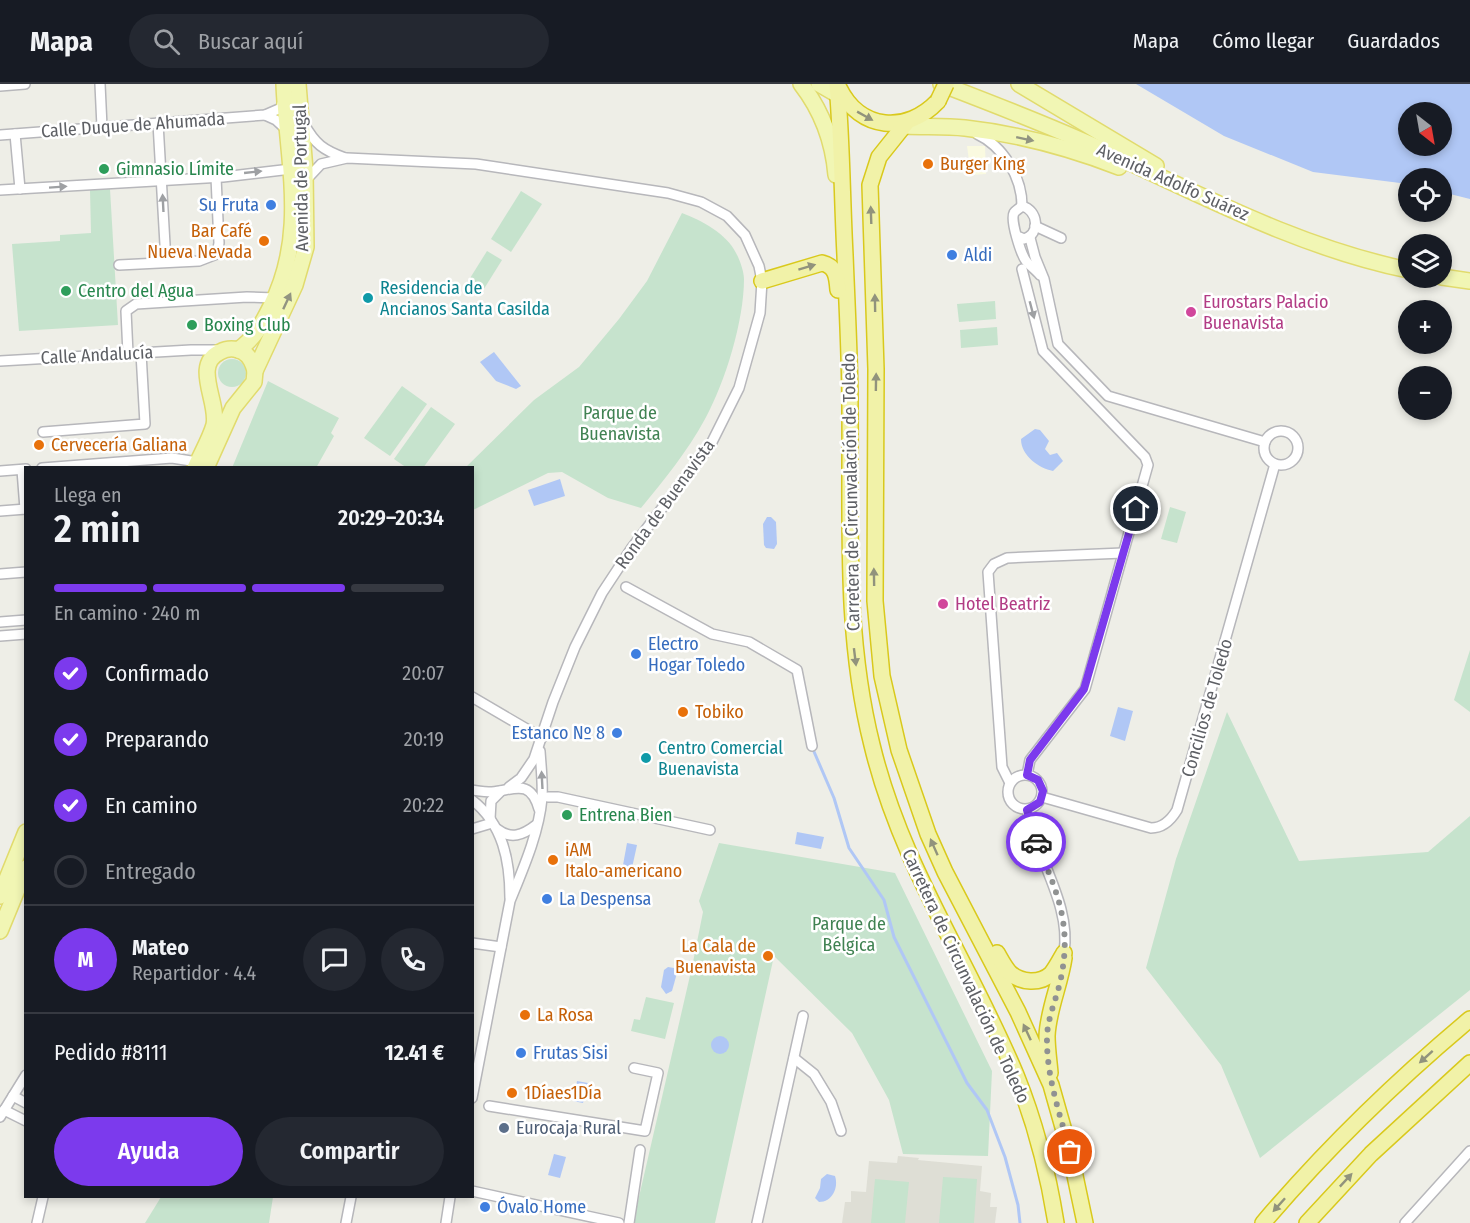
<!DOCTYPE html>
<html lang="es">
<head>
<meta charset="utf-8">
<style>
  :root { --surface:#171b24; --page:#242831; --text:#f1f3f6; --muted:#9ea1a6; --line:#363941; --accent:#7c3aed }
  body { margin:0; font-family:"Fira Sans Condensed",sans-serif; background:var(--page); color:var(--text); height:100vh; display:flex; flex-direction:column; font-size:22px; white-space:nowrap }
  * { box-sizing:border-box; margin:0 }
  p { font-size:20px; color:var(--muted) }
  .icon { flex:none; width:33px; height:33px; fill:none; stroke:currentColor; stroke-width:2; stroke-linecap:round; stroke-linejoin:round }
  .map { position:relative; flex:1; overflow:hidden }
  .side { position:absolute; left:24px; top:382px; width:450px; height:732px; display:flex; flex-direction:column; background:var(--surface); border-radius:0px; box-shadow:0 3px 9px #0003 }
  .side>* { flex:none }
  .needle { width:39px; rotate:149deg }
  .buttons { position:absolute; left:1398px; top:18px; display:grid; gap:12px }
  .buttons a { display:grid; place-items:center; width:54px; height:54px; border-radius:50%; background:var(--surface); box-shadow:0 3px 9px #0003; font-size:30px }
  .pin { position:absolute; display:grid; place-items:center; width:51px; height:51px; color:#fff; margin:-26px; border:3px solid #fff; border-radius:50%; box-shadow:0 2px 6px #0007 }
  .courier { position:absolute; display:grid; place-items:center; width:60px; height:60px; margin:-30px; border:4px solid #7c3aed; border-radius:50%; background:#fff; color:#222; box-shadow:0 2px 8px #0007 }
  .overview em { font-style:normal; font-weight:600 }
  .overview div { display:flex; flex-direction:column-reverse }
  .overview { display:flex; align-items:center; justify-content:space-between; height:102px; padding:0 30px }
  h1 { font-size:39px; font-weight:600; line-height:45px }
  .bar { display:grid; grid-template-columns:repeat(4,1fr); gap:9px 6px; align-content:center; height:72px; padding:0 30px }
  .bar i { height:8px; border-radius:4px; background:var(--line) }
  .bar .selected { background:var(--accent) }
  .bar p { grid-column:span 4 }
  .line { display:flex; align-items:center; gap:15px; padding:0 30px; border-top:2px solid var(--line) }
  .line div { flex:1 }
  .round { display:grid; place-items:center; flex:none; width:63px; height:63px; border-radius:32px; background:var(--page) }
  ol { padding:0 30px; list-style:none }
  li { display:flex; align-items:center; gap:18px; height:66px }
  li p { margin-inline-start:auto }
  li .icon { padding:6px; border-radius:50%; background:var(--accent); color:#fff; stroke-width:4 }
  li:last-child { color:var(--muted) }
  li i { width:33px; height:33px; border:3px solid var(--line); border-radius:50% }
  .button { display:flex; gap:12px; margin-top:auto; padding:12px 30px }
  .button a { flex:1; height:69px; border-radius:36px; background:var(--accent); color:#fff; font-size:24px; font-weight:600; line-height:69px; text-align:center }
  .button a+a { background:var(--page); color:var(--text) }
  header { display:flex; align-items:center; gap:36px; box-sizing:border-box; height:84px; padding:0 30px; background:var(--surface); border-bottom:2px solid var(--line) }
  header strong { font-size:28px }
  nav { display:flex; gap:33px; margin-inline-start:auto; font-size:21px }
  .search { width:420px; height:54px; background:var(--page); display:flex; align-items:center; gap:15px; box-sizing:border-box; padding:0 21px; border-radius:33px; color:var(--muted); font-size:22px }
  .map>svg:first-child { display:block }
  .commercial { fill:#fafae0 }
  .education { fill:#deded5 }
  .green { fill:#c6e3cd }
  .water { fill:#b0c7f5; fill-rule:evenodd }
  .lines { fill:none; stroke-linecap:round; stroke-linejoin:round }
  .stream { stroke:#b0c7f5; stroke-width:3 }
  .minor-casing { stroke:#b7b7bb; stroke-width:12 }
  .primary-casing { stroke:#e1db6d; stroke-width:18 }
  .trunk-casing { stroke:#d9c91c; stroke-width:18 }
  .minor { stroke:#fff; stroke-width:9 }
  .primary { stroke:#f1f6b4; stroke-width:15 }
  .trunk { stroke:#f1f2a8; stroke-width:15 }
  .trunk-bridge-casing { stroke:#d9c91c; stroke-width:18; stroke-linecap:butt }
  .trunk-bridge { stroke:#f1f2a8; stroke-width:15 }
  .oneway { fill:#91937c }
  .oneway2 { fill:#919481 }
  .oneway3 { fill:#9ea0a3 }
  .done { stroke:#909292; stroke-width:6; stroke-dasharray:0 10.8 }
  .route { stroke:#7c3aed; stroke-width:8 }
  .food-dot { fill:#e8710a; stroke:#fff; stroke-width:2 }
  .leisure-dot { fill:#2e9e5b; stroke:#fff; stroke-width:2 }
  .shop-dot { fill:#3f7fe0; stroke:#fff; stroke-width:2 }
  .culture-dot { fill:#0f9aa8; stroke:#fff; stroke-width:2 }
  .hotel-dot { fill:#d1479c; stroke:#fff; stroke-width:2 }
  .service-dot { fill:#5c6f8a; stroke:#fff; stroke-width:2 }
  .labels { text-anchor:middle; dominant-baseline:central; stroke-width:5; stroke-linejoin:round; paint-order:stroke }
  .street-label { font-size:18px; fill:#5e6065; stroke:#fff }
  .food-label { font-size:18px; fill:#c56008; stroke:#fff; text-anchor:start }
  .leisure-label { font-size:18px; fill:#27864d; stroke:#fff; text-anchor:start }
  .shop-label { font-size:18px; fill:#366cbe; stroke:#fff; text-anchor:start }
  .culture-label { font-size:18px; fill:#0d838f; stroke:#fff; text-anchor:start }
  .hotel-label { font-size:18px; fill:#b23c85; stroke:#fff; text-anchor:start }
  .park-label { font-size:18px; fill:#408252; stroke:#fff }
  .service-label { font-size:18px; fill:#4e5e75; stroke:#fff; text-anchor:start }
</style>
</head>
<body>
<header>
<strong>Mapa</strong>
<div class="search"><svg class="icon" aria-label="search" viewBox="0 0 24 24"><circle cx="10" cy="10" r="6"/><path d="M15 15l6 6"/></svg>Buscar aquí</div>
<nav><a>Mapa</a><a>Cómo llegar</a><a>Guardados</a></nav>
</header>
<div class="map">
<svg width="1470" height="1139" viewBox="0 0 1470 1139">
  <rect width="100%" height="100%" fill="#eeeee7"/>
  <path class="commercial" d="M967,62H985L986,90L971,91Z"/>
  <path class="education" d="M898,1072L919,1074L918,1076L982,1082L980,1107L991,1109L990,1123H997L995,1139H842L845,1118H851V1107L866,1108L869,1077L897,1079Z"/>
  <g class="green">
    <path d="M110,105L118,241L19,247L12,160L60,157V151L91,149L90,106Z"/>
    <path d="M521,107L542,120L511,168L491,155Z"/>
    <path d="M682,129C701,136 727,150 736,169C740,176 744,188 744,195C744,237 725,299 705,335C687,368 664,396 641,424L608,414L562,388L548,389L473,426L472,384H465L534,316L579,283L619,235L647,197Z"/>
    <path d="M487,167L502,176L482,208L467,199Z"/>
    <path d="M995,217L996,235L959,238L957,220Z"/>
    <path d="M997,243L998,261L961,264L960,246Z"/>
    <circle cx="232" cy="289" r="14"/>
    <path d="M268,297L339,334L331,349L334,352L316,384H232Z"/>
    <path d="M402,302L427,320L390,372L364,354Z"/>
    <path d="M431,323L455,340L423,384H407L394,375Z"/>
    <path d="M1170,423L1186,428L1177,459L1161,455Z"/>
    <path d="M1470,566V628L1454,616Z"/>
    <path d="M1227,628L1299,777L1428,768L1470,732V906L1260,1074L1221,981L1146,884L1176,775Z"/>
    <path d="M719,759L895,789L992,987L988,1072L903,1070L889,1016L852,949L774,872L715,1139H633L692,883L703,828L699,817Z"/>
    <path d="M646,913L674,919L665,955L631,947L634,935L640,936Z"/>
    <path d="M943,1093L977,1095L974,1139H939Z"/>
    <path d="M875,1095L909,1098L905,1139H871Z"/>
    <path d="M161,1113H273L269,1139H145Z"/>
  </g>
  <g class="water">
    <path d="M1136,0H1470V115L1442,108V94H1408V100L1313,88L1224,52ZM1408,28H1442V62H1408Z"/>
    <path d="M494,268L521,302L516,305L496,297L480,278Z"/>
    <path d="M1035,345L1040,346L1049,357L1045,365L1050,371L1057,369L1063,377L1053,387C1039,384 1021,372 1021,355Z"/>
    <path d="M560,395L565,412L534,422L528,406Z"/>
    <path d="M767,433H771L776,438L777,460L774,465L766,464L764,461L763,440Z"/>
    <path d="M1118,623L1133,627L1125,657L1110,652Z"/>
    <path d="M797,748L824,753L821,765L795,760Z"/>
    <path d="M627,759L637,761L632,784L623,781Z"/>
    <path d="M668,883L674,884L677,889L672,907L666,910L661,903L664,886Z"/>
    <circle cx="720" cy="961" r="9"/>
    <path d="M577,997L588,999L583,1019L573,1017Z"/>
    <path d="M554,1070L566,1073L560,1094L548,1091Z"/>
    <path d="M827,1090L835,1092C839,1104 832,1118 819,1118L815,1114L820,1104L821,1095Z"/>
  </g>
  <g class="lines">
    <path class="stream" d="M812,663L834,714L849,764L884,816L894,853L967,999L987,1026L1005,1073L1018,1121L1020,1139"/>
    <g class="minor-casing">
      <g id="minor">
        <path d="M100,0L102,43"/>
        <path d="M0,2L25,0"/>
        <path d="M265,31L276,36L288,47"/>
        <path d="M158,39L166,178"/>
        <path d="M304,40C315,60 323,66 345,74"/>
        <path d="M15,50L20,105"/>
        <path d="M977,50C1003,62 1022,93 1022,122"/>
        <path d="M0,51L265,31L281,24L283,16"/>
        <path d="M306,96L321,80L347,74L476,80L668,109L701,118L727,132L745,151L759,182L762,197L760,229L739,304L711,360L631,465L602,509L575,563L553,618L534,675L521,694L509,703"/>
        <path d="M0,106L223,93L291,85"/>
        <path d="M1035,142L1061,154"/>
        <path d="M1017,152L1024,155C1041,150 1038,126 1022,122C1020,124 1015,127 1014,129C1010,136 1021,170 1026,177C1030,182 1036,186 1040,191"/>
        <path d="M1030,154L1035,173L1044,195L1058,260L1108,312L1265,358"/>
        <path d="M119,181L199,177L217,170L219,159L216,93"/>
        <path d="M1022,185L1043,267L1145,373L1148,381L1085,605L1030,676L1027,691"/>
        <path d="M128,270L126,227L136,220L247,213L275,214"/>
        <path d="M0,277L191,266H222"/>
        <circle cx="1281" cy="364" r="17"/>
        <path d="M43,348L145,340L141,269"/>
        <path d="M42,384L172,374L191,377L197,379"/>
        <path d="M22,386L25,425"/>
        <path d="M0,387L26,385"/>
        <path d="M0,427L26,425"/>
        <path d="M0,490L26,488"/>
        <path d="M626,503L712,550L749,558L797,586L812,662"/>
        <path d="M0,538L26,536"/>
        <path d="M0,552L26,550"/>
        <path d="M472,613L542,654"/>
        <circle cx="1025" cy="708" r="17"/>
        <path d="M1010,699L1002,683L988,488L994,480L1007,474L1123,469"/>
        <path d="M472,706C479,707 485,708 492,708C514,706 530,694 539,725"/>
        <path d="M548,713H558L710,746"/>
        <path d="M1042,713L1151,744C1163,744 1171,736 1177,726L1275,380"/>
        <path d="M472,716C503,740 510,777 510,814"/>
        <path d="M1027,726C1030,736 1033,747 1036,757C1049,794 1070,830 1064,869"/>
        <path d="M490,735L491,717L501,707"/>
        <path d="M472,745L492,739"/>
        <path d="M497,745C511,756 523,751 536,741"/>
        <path d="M472,859L501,863"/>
        <path d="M794,974L814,990L831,1018L841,1047"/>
        <path d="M13,1012L26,1019"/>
        <path d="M472,1014L510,817C523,785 539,749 542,714C543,699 541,683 540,667"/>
        <path d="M489,1022L645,1047L658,989L634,984"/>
        <path d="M4,1026L26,1037"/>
        <path d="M0,1033L26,991"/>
        <path d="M472,1107L619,1139"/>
        <path d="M37,1139L43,1113"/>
        <path d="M346,1139L351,1113"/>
        <path d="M446,1139L450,1113"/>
        <path d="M629,1139L640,1066"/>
        <path d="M757,1139L803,932"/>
        <path d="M1405,1139L1470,1067"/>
      </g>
    </g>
    <g class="primary-casing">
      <g id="primary">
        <path d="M801,0C822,27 833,56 836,91"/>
        <path d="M819,0L845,15"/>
        <path d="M941,0C996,21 1051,42 1105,67C1203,112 1301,164 1408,186"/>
        <path d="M1019,0L1156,82"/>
        <path d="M904,42C924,43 945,42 965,44C1018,50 1070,64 1119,83"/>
        <path d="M1442,193L1470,197"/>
        <path d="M238,266C255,254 262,240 271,222C308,148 287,79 284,0"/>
        <path d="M195,384C201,370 210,355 214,341C219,318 192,281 220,268C227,264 236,264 243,268C250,272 253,279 255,287"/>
        <path d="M206,384L233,324L254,298L255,287L295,201L306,163L305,86L298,0"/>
        <path d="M0,812L26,748"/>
        <path d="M0,847L26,784"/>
      </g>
    </g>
    <g class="trunk-casing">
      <g id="trunk">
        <path d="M837,0C842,57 842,114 845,171C847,223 850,274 850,325C851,438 844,550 872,661C901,782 969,878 1016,991C1035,1038 1048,1089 1056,1139"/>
        <path d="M839,4C860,47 907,50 938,17"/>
        <path d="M907,38L879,73L870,101L876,285L875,517L882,592L899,666L928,750L945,788L1018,928L1051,1001L1070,1068L1085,1139"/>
        <path d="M762,197L822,179C836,182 837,193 838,206"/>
        <path d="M997,869C1001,876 1005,884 1010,889C1021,899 1040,900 1051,890C1056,884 1060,876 1064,869"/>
        <path d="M1050,989C1049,977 1047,964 1047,952C1048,926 1060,901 1064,874"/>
        <path d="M1263,1139C1326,1065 1396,997 1470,935"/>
        <path d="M1307,1139L1371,1070L1470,979"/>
      </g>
    </g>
    <use href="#minor" class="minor"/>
    <use href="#primary" class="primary"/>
    <use href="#trunk" class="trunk"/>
    <g class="trunk-bridge-casing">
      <path id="trunk-bridge" d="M938,17L946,0"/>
    </g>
    <use href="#trunk-bridge" class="trunk-bridge"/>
  </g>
  <defs><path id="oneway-solid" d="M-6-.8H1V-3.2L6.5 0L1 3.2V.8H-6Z" transform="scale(1.5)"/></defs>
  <g class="oneway">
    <use href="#oneway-solid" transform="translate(865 32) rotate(29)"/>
    <use href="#oneway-solid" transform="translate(871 131) rotate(-92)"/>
    <use href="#oneway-solid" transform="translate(807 183) rotate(-17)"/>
    <use href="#oneway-solid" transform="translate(875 219) rotate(-91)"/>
    <use href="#oneway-solid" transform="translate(876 298) rotate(-89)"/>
    <use href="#oneway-solid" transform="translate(874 493) rotate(-91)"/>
    <use href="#oneway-solid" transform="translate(855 573) rotate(83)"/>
    <use href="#oneway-solid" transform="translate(934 763) rotate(-114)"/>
    <use href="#oneway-solid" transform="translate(1027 948) rotate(-115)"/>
    <use href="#oneway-solid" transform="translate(1426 973) rotate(138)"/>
    <use href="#oneway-solid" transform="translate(1346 1096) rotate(-47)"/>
    <use href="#oneway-solid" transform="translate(1279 1121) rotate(132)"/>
  </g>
  <g class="oneway2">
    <use href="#oneway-solid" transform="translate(1025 55) rotate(12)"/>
    <use href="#oneway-solid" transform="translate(287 217) rotate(-65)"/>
  </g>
  <g class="oneway3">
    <use href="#oneway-solid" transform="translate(253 88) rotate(-6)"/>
    <use href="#oneway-solid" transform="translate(58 103) rotate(-4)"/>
    <use href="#oneway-solid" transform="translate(163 119) rotate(-93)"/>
    <use href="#oneway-solid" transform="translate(1032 226) rotate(75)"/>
    <use href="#oneway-solid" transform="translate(542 696) rotate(-93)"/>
  </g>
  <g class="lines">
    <path class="done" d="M1036,758C1057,807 1072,840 1061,894C1057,914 1048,932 1047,952C1046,992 1060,1030 1070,1068"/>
    <path class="route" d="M1036,758L1027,726L1040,718L1043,707L1038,696L1027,691L1030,676L1084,605L1136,425"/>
  </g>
  <g class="food-dot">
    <circle cx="928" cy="80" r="6"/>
    <circle cx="264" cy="157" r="6"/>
    <circle cx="39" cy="361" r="6"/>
    <circle cx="683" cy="628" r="6"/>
    <circle cx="553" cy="776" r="6"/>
    <circle cx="768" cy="872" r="6"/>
    <circle cx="525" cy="931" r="6"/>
    <circle cx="512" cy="1009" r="6"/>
  </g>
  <g class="leisure-dot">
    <circle cx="104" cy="85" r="6"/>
    <circle cx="66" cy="207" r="6"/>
    <circle cx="192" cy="241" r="6"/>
    <circle cx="567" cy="731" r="6"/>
  </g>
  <g class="shop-dot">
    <circle cx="271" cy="121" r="6"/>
    <circle cx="952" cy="171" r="6"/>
    <circle cx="636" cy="570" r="6"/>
    <circle cx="617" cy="649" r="6"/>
    <circle cx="547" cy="815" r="6"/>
    <circle cx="521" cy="969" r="6"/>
    <circle cx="485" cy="1123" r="6"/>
  </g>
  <g class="culture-dot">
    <circle cx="368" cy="214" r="6"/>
    <circle cx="646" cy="674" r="6"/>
  </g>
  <g class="hotel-dot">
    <circle cx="1191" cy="228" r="6"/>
    <circle cx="943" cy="520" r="6"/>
  </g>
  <circle class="service-dot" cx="504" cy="1044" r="6"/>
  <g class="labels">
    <g class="street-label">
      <text transform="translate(133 41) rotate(-4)">Calle Duque de Ahumada</text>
      <text transform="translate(301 94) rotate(-91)">Avenida de Portugal</text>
      <text transform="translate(1173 98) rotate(24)">Avenida Adolfo Suárez</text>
      <text transform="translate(97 271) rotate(-3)">Calle Andalucía</text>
      <text transform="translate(851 408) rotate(-91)">Carretera de Circunvalación de Toledo</text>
      <text transform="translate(665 420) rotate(-54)">Ronda de Buenavista</text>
      <text transform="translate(1207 624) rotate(-74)">Concilios de Toledo</text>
      <text transform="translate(966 892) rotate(65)">Carretera de Circunvalación de Toledo</text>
    </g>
    <g class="food-label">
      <text x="940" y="80">Burger King</text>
      <text x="252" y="147" text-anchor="end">Bar Café<tspan x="252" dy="21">Nueva Nevada</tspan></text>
      <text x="51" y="361">Cervecería Galiana</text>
      <text x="695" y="628">Tobiko</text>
      <text x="565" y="766">iAM<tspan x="565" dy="21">Italo-americano</tspan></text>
      <text x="756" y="862" text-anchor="end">La Cala de<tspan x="756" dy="21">Buenavista</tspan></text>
      <text x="537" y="931">La Rosa</text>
      <text x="524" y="1009">1Díaes1Día</text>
    </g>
    <g class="leisure-label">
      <text x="116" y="85">Gimnasio Límite</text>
      <text x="78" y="207">Centro del Agua</text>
      <text x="204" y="241">Boxing Club</text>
      <text x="579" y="731">Entrena Bien</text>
    </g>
    <g class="shop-label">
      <text x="259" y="121" text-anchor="end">Su Fruta</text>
      <text x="964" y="171">Aldi</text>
      <text x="648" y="560">Electro<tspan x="648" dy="21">Hogar Toledo</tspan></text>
      <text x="605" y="649" text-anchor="end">Estanco Nº 8</text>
      <text x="559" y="815">La Despensa</text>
      <text x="533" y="969">Frutas Sisi</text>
      <text x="497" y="1123">Óvalo Home</text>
    </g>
    <g class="culture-label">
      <text x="380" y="204">Residencia de<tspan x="380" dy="21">Ancianos Santa Casilda</tspan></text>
      <text x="658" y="664">Centro Comercial<tspan x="658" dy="21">Buenavista</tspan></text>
    </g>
    <g class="hotel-label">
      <text x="1203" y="218">Eurostars Palacio<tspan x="1203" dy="21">Buenavista</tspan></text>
      <text x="955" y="520">Hotel Beatriz</text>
    </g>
    <g class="park-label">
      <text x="620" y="329">Parque de<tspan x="620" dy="21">Buenavista</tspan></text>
      <text x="849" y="840">Parque de<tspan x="849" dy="21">Bélgica</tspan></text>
    </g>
    <g class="service-label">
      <text x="516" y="1044">Eurocaja Rural</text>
    </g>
  </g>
</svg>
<div class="buttons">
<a><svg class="needle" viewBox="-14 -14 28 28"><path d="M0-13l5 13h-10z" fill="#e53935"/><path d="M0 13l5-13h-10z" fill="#9ea1a6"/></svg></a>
<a><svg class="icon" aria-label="locate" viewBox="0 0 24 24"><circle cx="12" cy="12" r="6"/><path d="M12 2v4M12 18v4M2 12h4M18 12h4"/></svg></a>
<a><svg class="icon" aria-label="layers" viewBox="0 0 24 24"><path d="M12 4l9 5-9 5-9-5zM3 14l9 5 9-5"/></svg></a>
<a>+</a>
<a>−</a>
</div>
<div class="pin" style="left:1070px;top:1068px;background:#ea580c"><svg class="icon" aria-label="bag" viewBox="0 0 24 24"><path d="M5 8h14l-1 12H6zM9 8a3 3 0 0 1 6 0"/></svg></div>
<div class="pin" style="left:1136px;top:425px;background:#1f2937"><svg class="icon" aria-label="home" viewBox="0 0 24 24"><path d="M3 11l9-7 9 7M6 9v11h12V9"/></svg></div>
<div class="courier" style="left:1036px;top:758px"><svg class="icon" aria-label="car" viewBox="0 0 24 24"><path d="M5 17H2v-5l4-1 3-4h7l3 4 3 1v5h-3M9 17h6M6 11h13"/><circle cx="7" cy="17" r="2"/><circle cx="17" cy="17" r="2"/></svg></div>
<section class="side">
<div class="overview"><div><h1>2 min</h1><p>Llega en</p></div><em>20:29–20:34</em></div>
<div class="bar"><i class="selected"></i><i class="selected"></i><i class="selected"></i><i></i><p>En camino · 240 m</p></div>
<ol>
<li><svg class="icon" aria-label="check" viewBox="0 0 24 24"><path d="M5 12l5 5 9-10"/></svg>Confirmado<p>20:07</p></li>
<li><svg class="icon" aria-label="check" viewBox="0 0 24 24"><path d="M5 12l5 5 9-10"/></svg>Preparando<p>20:19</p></li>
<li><svg class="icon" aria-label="check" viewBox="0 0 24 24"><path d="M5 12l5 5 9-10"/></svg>En camino<p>20:22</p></li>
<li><i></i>Entregado</li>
</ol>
<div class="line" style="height:108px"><b class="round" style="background:var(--accent);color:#fff">M</b><div><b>Mateo</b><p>Repartidor · 4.4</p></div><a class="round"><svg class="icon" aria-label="chat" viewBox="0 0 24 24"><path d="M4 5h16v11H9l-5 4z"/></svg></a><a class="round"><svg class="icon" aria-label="phone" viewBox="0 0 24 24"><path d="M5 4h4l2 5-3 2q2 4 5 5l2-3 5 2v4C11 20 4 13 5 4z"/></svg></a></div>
<div class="line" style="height:78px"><div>Pedido #8111</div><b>12.41 €</b></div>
<div class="button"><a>Ayuda</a><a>Compartir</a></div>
</section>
</div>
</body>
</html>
